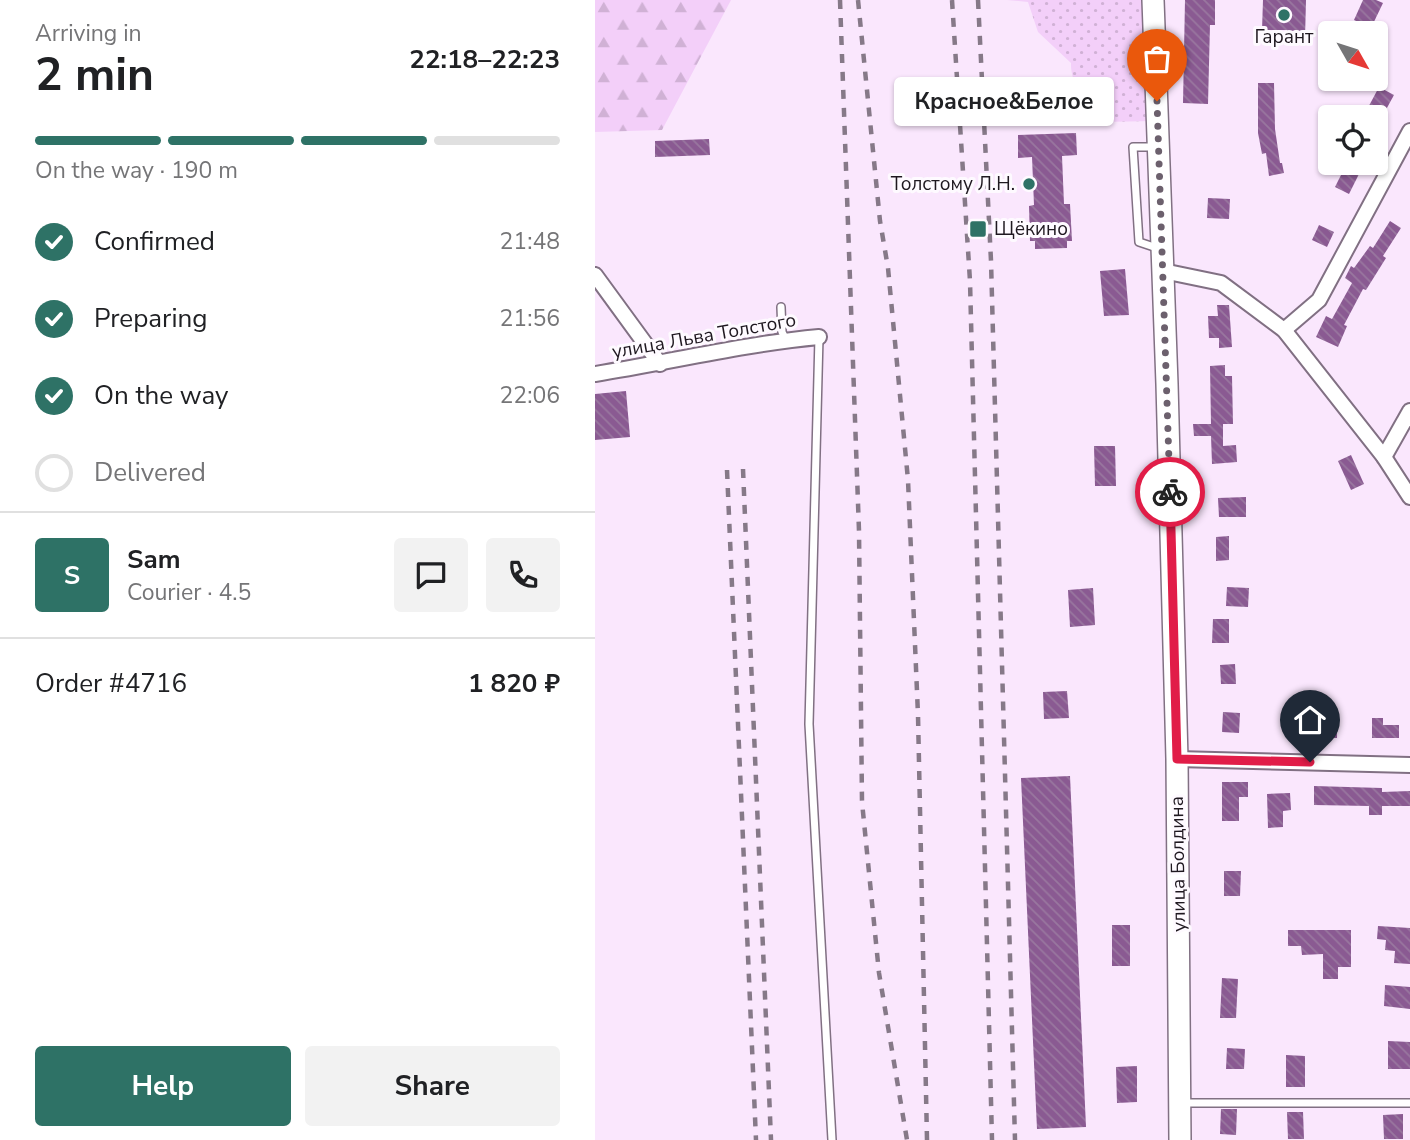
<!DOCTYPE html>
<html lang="en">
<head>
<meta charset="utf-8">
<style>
  :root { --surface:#fff; --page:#f2f2f2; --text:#202124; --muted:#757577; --line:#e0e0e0; --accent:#2e7266 }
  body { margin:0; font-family:"Nunito Sans",sans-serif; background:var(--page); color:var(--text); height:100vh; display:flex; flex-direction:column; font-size:26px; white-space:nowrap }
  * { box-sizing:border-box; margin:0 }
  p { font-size:23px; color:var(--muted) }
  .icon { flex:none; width:38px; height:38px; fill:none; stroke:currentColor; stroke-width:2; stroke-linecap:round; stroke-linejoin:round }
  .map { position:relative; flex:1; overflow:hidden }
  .drawer { display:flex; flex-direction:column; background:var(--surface); width:595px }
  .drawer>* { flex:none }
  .needle { width:46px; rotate:129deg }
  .tools { position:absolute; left:723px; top:21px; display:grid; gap:14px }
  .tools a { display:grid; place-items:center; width:70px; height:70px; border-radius:7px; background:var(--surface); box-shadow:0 2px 5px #0004; font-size:35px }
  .pin { position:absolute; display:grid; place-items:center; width:60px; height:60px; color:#fff; margin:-72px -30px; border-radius:50% 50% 50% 0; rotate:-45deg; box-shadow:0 0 7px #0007 }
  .pin .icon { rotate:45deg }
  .courier { position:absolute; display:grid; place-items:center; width:70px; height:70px; margin:-35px; border:5px solid #e11d48; border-radius:50%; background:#fff; color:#222; box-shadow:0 2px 9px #0007 }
  .bubble { position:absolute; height:49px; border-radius:7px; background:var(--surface); box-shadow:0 2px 5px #0004; font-size:23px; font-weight:700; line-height:49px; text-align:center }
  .summary em { font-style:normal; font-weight:700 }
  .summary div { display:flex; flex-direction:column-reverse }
  .summary { display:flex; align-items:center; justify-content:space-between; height:119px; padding:0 35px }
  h1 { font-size:46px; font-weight:700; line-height:52px }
  .bar { display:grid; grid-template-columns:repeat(4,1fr); gap:10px 7px; align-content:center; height:84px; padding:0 35px }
  .bar i { height:9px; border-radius:5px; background:var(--line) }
  .bar .on { background:var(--accent) }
  .bar p { grid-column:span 4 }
  .line { display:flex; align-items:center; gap:18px; padding:0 35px; border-top:2px solid var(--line) }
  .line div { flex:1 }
  .round { display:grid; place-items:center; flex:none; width:74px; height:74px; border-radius:7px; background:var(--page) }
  ol { padding:0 35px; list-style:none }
  li { display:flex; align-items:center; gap:21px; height:77px }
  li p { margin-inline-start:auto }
  li .icon { padding:7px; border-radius:50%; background:var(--accent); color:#fff; stroke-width:4 }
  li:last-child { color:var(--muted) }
  li i { width:38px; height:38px; border:4px solid var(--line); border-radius:50% }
  .primary-button { display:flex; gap:14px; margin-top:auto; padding:14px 35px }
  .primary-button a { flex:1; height:80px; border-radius:7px; background:var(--accent); color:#fff; font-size:28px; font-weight:700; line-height:80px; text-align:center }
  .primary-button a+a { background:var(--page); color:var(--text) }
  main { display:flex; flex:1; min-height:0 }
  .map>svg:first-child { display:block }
  .grass { fill:url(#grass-dots) }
  .forest { fill:url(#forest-firs) }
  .building { fill:url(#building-back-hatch) }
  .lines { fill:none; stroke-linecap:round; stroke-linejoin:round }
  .lane-casing { stroke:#817083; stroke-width:10 }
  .street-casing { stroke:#817083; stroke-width:18 }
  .primary-casing { stroke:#817083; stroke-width:24 }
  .lane { stroke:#fff; stroke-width:7 }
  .street { stroke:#fff; stroke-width:14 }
  .primary { stroke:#fff; stroke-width:21 }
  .rail { stroke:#867988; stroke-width:4.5; stroke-dasharray:9 9; stroke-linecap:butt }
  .done { stroke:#6c606d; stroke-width:7; stroke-dasharray:0 12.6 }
  .route { stroke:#e11d48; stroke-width:9 }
  .poi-dot { fill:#2e7266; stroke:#fefaff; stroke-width:2.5 }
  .labels { text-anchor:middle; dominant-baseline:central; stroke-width:6; stroke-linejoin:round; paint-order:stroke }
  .poi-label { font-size:19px; fill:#1f1820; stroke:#fefaff }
  .street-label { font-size:19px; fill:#1f1820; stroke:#fefaff }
</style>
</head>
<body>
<main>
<section class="drawer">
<div class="summary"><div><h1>2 min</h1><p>Arriving in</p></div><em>22:18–22:23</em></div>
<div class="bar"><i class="on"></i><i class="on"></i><i class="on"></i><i></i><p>On the way · 190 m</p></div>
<ol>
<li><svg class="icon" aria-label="check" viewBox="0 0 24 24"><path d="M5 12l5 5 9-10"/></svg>Confirmed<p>21:48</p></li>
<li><svg class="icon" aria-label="check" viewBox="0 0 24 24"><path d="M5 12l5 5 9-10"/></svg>Preparing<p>21:56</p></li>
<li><svg class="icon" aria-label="check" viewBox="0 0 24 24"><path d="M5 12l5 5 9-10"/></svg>On the way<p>22:06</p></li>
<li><i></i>Delivered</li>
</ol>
<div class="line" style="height:126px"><b class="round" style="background:var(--accent);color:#fff">S</b><div><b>Sam</b><p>Courier · 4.5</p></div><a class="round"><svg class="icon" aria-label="chat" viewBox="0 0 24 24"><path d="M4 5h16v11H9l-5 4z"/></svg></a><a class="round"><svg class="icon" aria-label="phone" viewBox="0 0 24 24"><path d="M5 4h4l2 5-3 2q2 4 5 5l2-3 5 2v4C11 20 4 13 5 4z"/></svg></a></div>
<div class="line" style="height:91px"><div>Order #4716</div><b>1 820 ₽</b></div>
<div class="primary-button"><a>Help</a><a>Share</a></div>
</section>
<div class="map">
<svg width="815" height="1140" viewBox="0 0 815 1140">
  <defs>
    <pattern id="grass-dots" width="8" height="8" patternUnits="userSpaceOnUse" patternTransform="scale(1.75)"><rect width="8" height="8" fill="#f3cff9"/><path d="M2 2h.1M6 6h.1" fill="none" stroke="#d0b1d5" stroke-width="1.8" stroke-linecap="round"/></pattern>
    <pattern id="forest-firs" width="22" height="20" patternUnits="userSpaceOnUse" patternTransform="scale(1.75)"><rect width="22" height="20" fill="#f3cff9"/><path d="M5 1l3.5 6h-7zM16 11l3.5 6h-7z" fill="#d0b1d5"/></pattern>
    <pattern id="building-back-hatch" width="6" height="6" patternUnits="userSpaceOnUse" patternTransform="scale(1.75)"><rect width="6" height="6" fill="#8a5a92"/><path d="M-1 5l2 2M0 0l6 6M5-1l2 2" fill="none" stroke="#99779f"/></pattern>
  </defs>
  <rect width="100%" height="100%" fill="#fae7fd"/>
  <path class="grass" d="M412,0H553L559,121L508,122C494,106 475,85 476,63L443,32L433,2Z"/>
  <path class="forest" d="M0,0H136L67,130L0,132Z"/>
  <g class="building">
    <path d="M590,0H620V25H615L613,104L588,103Z"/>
    <path d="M668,0H711L710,39H692V30H667Z"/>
    <path d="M768,0H781L788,3L776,28L759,20Z"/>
    <path d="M663,83H679L680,129L685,163H687L689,173L674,176L671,153L667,154L663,133Z"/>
    <path d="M784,87L799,95L787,117H768Z"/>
    <path d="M481,133L482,155L467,156L469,204H475L477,241H472V248L440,249V241H435L434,206L439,205L437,157L423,158V135Z"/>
    <path d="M114,139L115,155L60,157V141Z"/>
    <path d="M751,165L765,172L754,194L740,187Z"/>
    <path d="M613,198L635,199L634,219L612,218Z"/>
    <path d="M795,221L806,228L788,256L791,258L771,290L768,289L749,325L752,326L743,347L721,337L731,316L737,319L757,283L750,278L756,266L759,268L775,246L778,248Z"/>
    <path d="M724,225L739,232L732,247L717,240Z"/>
    <path d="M530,269L534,315L509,316L505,271Z"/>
    <path d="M622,305H634L637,347L624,348V338H614L613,316H623Z"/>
    <path d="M630,365V376H637L638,424H628V446L641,445L642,462L617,464L616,436H599L598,424H616L615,366Z"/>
    <path d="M31,391L35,437L0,440V394Z"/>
    <path d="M499,446H520L521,486H500Z"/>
    <path d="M756,455L769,484L756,490L743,461Z"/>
    <path d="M651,497V517H624L623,498Z"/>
    <path d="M634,536V560L621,561V537Z"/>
    <path d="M632,587L654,588L653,607L631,606Z"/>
    <path d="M498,588L500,625L475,627L473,590Z"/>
    <path d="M618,619H634V643H617Z"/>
    <path d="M640,664L641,684H626L625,665Z"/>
    <path d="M472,691L474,718L449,719L448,692Z"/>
    <path d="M628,712L645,713L644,733L627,732Z"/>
    <path d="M777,718H788V725H804V738H777Z"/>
    <path d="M742,723V738H715V724Z"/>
    <path d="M475,776L491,1127L442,1129L426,778Z"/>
    <path d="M627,782H653V797H644V821H627Z"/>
    <path d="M719,786L787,788V792L815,791V806H787V815H774V806L719,805Z"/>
    <path d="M695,793L696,810L688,811V827L673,828L672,794Z"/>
    <path d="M629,871H646L645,896H629Z"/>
    <rect x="517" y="925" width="18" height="41"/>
    <path d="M783,926L815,928V964L799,963L800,951L790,950L791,940L782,939Z"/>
    <path d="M693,930H756V967H743V979H728V954L707,955L706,946H693Z"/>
    <path d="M627,978L643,979L641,1018H625Z"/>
    <path d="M790,985L815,987V1009L789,1006Z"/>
    <path d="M793,1041L815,1042V1069H793Z"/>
    <path d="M632,1048L650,1049L649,1069H631Z"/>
    <path d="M691,1055L710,1056V1087H691Z"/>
    <path d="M542,1066V1102L522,1103L521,1067Z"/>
    <path d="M626,1109H642L641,1135L625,1134Z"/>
    <path d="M692,1112H708L709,1139H693Z"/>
    <path d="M808,1114V1139H789L788,1115Z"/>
  </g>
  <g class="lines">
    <g class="lane-casing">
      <g id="lane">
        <path d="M562,147H538L544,242L565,249"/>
        <path d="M186,307L187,332L191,340"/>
        <path d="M224,337L214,724L237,1140"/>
        <path d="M587,1103H815"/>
      </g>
    </g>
    <g class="street-casing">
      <g id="street">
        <path d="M568,271L626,283L689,330L789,457L815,497"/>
        <path d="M0,275L65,364"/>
        <path d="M689,330L724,300L815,131"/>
        <path d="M0,374C75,362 149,344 224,337"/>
        <path d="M789,457L815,411"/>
        <path d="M582,759L815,765"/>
      </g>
    </g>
    <g class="primary-casing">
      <path id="primary" d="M558,0L572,384L582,759L585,1140"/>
    </g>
    <use href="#lane" class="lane"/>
    <use href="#street" class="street"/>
    <use href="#primary" class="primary"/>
    <g class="rail">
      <path d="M245,0L264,531L267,802L284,973L312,1140"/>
      <path d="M263,0L285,221L293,268L313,480L323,715L332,1140"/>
      <path d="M357,0L375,281L397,1140"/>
      <path d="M383,0L396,261L420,1140"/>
      <path d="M148,469L176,1140"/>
      <path d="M132,470L161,1140"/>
    </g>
  </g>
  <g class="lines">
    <path class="done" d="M562,101L575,492"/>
    <path class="route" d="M575,492L582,759L715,762"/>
  </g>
  <g class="poi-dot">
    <circle cx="689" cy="15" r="7"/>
    <circle cx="434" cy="184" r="7"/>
    <rect x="374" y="220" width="18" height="18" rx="3.5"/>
  </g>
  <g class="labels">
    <g class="poi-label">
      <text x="689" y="37">Гарант</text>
      <text x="420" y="184" text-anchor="end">Толстому Л.Н.</text>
      <text x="399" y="229" text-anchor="start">Щёкино</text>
    </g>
    <g class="street-label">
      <text transform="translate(109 336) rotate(-10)">улица Льва Толстого</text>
      <text transform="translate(583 864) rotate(-91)">улица Болдина</text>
    </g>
  </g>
</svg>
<div class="tools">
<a><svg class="needle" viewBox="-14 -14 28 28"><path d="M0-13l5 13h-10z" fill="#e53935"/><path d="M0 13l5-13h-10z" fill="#757577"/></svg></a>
<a><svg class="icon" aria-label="locate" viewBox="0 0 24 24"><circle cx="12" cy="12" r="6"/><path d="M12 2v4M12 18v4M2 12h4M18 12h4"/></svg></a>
</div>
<div class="pin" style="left:562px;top:101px;background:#ea580c"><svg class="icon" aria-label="bag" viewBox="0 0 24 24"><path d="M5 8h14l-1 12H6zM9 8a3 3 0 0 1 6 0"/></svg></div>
<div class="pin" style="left:715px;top:762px;background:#1f2937"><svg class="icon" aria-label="home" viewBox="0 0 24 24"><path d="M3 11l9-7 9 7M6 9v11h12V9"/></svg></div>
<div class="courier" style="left:575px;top:492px"><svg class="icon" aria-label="bike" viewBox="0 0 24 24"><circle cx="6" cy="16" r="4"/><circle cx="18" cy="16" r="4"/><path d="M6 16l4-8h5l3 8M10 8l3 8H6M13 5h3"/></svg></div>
<div class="bubble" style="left:299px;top:77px;width:220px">Красное&amp;Белое</div>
</div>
</main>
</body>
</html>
